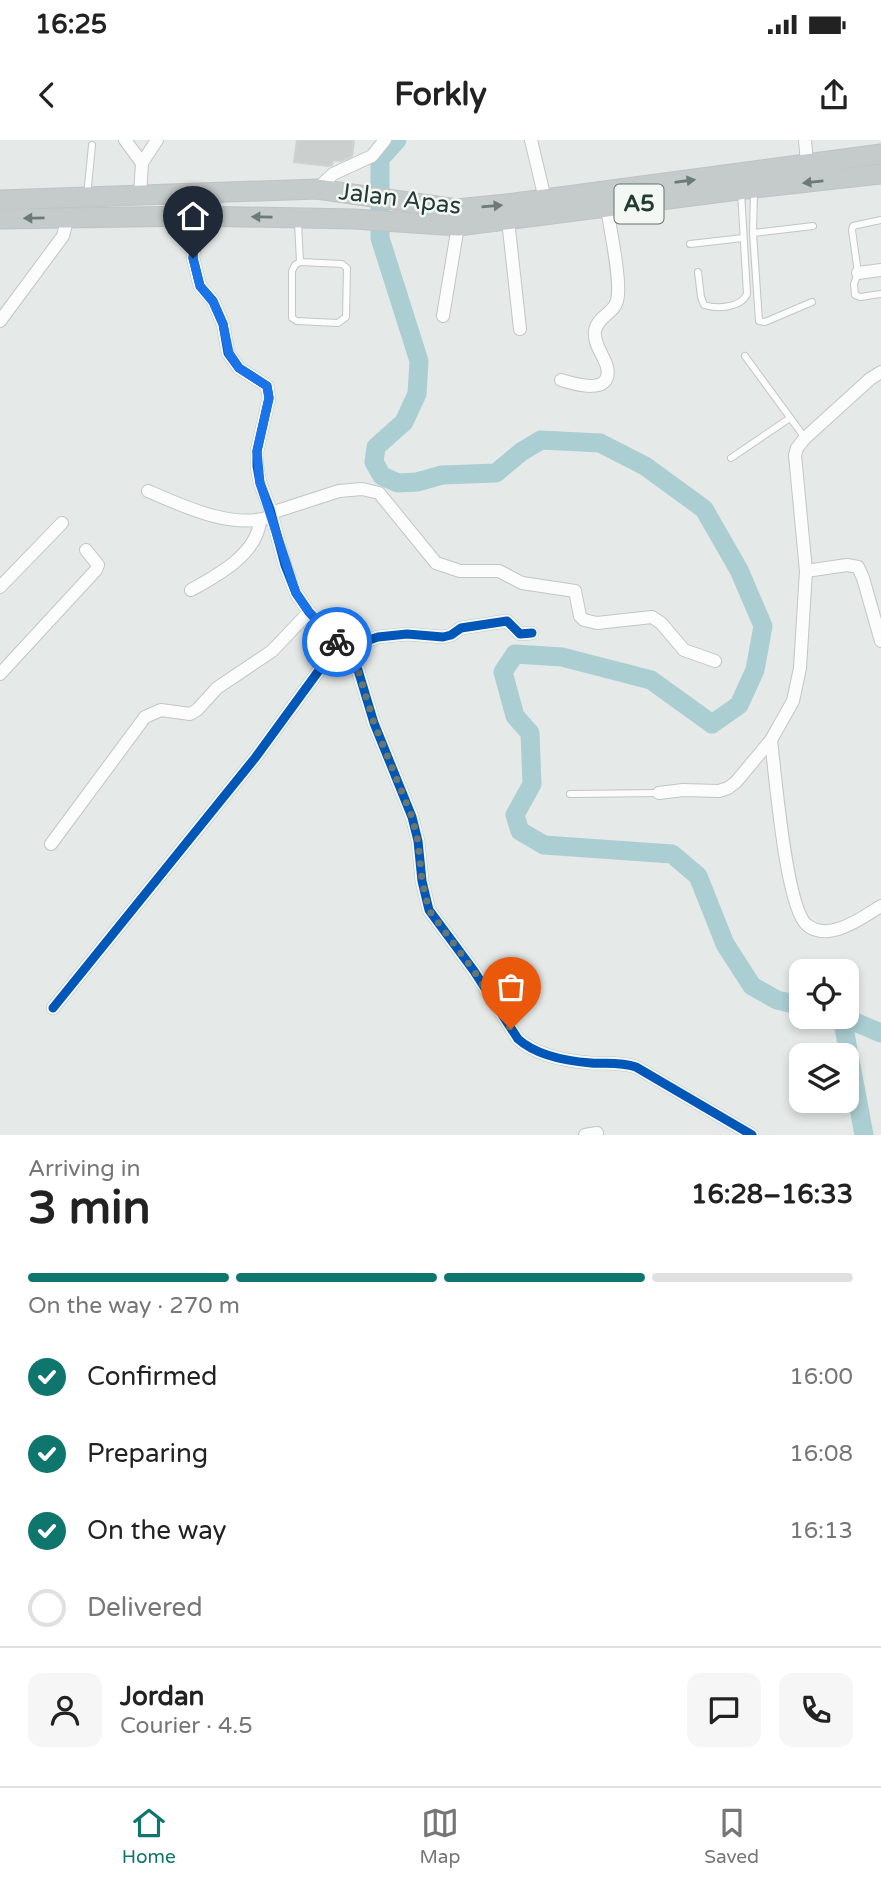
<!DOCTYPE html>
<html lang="en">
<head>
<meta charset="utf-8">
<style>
  :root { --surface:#fff; --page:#f6f6f6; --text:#222; --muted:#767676; --line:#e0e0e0; --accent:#0f766e }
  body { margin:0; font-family:"Varela Round",sans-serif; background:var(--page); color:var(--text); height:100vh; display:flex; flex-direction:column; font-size:26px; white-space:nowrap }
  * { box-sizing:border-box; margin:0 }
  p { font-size:23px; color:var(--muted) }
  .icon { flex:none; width:38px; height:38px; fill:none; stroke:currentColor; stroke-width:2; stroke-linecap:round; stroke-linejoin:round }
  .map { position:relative; height:995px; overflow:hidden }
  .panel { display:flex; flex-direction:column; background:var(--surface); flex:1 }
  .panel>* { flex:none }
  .controls { position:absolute; left:789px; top:819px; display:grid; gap:14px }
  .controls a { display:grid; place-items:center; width:70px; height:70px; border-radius:14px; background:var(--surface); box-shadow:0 4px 10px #0003; font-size:35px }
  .pin { position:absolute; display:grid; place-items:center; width:60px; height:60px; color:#fff; margin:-72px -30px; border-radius:50% 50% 50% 0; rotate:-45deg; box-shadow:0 0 7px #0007 }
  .pin .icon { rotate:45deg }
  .courier { position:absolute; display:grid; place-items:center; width:70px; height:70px; margin:-35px; border:5px solid #1a73e8; border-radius:50%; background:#fff; color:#222; box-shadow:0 2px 9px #0007 }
  .overview em { font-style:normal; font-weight:700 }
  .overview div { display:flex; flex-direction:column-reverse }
  .overview { display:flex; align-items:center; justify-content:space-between; height:119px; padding:0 28px }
  h1 { font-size:46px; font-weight:700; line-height:52px }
  .bar { display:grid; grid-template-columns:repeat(4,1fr); gap:10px 7px; align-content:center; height:84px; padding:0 28px }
  .bar i { height:9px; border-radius:5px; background:var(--line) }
  .bar .on { background:var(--accent) }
  .bar p { grid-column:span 4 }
  .line { display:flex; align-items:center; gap:18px; padding:0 28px; border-top:2px solid var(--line) }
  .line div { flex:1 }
  .round { display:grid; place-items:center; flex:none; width:74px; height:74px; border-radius:14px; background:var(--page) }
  ol { padding:0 28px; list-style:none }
  li { display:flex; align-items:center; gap:21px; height:77px }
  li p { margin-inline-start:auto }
  li .icon { padding:7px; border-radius:50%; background:var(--accent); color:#fff; stroke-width:4 }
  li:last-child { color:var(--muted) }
  li i { width:38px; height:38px; border:4px solid var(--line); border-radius:50% }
  .status { display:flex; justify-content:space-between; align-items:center; height:49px; padding:0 35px; background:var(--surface); direction:ltr }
  .status svg { height:19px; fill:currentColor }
  header { display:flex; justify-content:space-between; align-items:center; height:91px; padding:0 28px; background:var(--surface); font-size:32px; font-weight:700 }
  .dock { display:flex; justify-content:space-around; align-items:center; height:98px; border-top:2px solid var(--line); background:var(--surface); font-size:19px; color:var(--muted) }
  .dock a { display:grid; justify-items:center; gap:4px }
  .dock .on { color:var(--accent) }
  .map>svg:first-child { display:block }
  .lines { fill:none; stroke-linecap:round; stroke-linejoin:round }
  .river { stroke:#abced2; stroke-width:19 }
  .building { fill:#cbd0ce; stroke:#ced2d0; stroke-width:2 }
  .service-casing { stroke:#c2c6c4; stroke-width:8 }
  .minor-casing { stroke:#c2c6c4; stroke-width:14 }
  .trunk-casing { stroke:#bdc4c2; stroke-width:21 }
  .service { stroke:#fbfcfb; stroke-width:6 }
  .minor { stroke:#fbfcfb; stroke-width:12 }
  .trunk { stroke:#c5cbca; stroke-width:19 }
  .cycleway-casing { stroke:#f3f8f5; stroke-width:13 }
  .cycleway { stroke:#0057b8; stroke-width:9 }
  .oneway { fill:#6d7b78 }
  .done { stroke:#687773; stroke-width:7; stroke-dasharray:0 12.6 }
  .route { stroke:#1a73e8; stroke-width:9 }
  .labels { text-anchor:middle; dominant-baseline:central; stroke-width:5; stroke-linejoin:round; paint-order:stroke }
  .shield { fill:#f3f8f5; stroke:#63736e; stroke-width:2 }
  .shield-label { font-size:23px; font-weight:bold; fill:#253a34 }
  .street-label { font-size:24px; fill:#253a34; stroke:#f3f8f5 }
</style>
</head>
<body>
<div class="status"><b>16:25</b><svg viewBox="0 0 49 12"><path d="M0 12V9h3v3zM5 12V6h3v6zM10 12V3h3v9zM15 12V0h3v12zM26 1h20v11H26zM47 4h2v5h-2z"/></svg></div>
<header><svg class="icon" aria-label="back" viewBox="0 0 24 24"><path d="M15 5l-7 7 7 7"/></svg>Forkly<svg class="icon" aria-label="share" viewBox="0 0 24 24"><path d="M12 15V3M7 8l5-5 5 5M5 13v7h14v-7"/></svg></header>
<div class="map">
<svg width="881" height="995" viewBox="0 0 881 995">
  <rect width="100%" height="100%" fill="#e5e9e7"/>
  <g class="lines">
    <g class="river">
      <path d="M397,0L380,19V98L419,221L417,254L404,282L376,307L374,322L382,336L398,343L417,342L442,335L496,333L521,312L541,300L600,303L645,326L704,369L739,430L763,486L755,530L739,565L712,584L651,540L562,517L515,514L503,532L515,576L530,593L532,644L515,675L520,691L544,705L672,714L698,736L725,804L752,846L777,860L802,866"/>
      <path d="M842,877L864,995"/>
      <path d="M843,877L881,893"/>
    </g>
  </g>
  <path class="building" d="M297,0H354L352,16L341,21L333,20L332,25L329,26L294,22Z"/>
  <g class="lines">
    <g class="service-casing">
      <g id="service">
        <path d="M754,51L753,93L759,181L765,182L812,162"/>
        <path d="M87,56L92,5"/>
        <path d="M881,80L853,86L852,90L858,133L854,144L855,155L860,157L881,154"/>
        <path d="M298,82L300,122"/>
        <path d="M753,93L813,86"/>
        <path d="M690,104L743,98"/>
        <path d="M300,122L342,124L347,128L346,177L338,183L297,181L292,178V131L295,125Z"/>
        <path d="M698,132L701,157L704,165C717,169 741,168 747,154L741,52"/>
        <path d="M745,216L805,298"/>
        <path d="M731,318L790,278"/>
        <path d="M570,654L659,653"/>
      </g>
    </g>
    <g class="minor-casing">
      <g id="minor">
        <path d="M125,0L142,23"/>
        <path d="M531,0L545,59"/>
        <path d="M805,0L807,24"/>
        <path d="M317,49L333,34L372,16L385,0"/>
        <path d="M140,56L142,23L157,0"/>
        <path d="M196,76L193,118L200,146L213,161L223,184L228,213L239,228L267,246L269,258L257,311V326L260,343L270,369L285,425L296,453L309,472L346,512L358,530L374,583L412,677L418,701L422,741L429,770L474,831L518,899C537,916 566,921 591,923C607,924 621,922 636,927L752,995"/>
        <path d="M508,80L520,189"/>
        <path d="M858,133L881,130"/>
        <path d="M443,176L458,86"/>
        <path d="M0,181L63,96L68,77"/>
        <path d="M561,240C574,244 613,256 607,227C604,215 593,204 595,191C597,177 614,173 617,161C622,142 610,89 607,68"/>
        <path d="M148,351C182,366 236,391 272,376"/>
        <path d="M271,373L339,351L362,349L379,353L436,423L460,431H499L522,443L575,451L580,476L584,480L597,483L652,477L661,483L684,510L715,521"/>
        <path d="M806,431L847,425L858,427L863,438L881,501"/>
        <path d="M0,447L62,383"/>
        <path d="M191,450C218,435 257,414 260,381"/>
        <path d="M0,534L96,430L98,425L86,410"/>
        <path d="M771,600C775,632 786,769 807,785C829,803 863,777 881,766"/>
        <path d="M659,653L683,650L719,651L728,648L736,642L771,600L793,561L800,528L806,431L795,315L797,308L805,298L870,239L881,232"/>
        <path d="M51,704L145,577L161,570L190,574L197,570L217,548L272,511L309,472"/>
        <path d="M53,868L255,618L320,529L363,502L378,497L407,494L443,497L451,495L461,488L507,481L520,494L532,493"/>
        <path d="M585,995L597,993"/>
      </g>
    </g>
    <g class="trunk-casing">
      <g id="trunk">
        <path d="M0,60L317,49L457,69L506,64L881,14"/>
        <path d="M0,79L196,76L354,79L458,86L754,48L881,34"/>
      </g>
    </g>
    <use href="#service" class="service"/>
    <use href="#minor" class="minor"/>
    <use href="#trunk" class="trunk"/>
    <g class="cycleway-casing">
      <g id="cycleway">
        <path d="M196,76L193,118L200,146L213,161L223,184L228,213L239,228L267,246L269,258L257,311V326L260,343L270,369L285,425L296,453L309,472L346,512L358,530L374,583L412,677L418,701L422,741L429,770L474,831L518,899C537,916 566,921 591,923C607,924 621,922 636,927L752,995"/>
        <path d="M53,868L255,618L320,529L363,502L378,497L407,494L443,497L451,495L461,488L507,481L520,494L532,493"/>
      </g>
    </g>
    <use href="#cycleway" class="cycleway"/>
  </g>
  <defs><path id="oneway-solid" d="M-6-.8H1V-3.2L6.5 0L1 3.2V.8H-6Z" transform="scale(1.75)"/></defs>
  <g class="oneway">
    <use href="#oneway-solid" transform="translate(685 41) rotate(-8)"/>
    <use href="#oneway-solid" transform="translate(813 42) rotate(174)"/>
    <use href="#oneway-solid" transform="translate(492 66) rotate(-5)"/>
    <use href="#oneway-solid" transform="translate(262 77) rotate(-179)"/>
    <use href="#oneway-solid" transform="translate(34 78) rotate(179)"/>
  </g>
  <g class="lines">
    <path class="done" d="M337,502L358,530L374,583L412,677L418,701L422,741L429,770L474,831L511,889"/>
    <path class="route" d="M193,118L200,146L213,162L223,184L229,213L239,228L267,246L269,258L257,311L260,343L296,453L309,472L337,502"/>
  </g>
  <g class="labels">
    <rect class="shield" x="614.5" y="44.5" width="49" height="39" rx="5"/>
    <g class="shield-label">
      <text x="639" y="64">A5</text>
    </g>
    <g class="street-label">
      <text transform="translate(400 59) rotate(7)">Jalan Apas</text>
    </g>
  </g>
</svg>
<div class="controls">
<a><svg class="icon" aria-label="locate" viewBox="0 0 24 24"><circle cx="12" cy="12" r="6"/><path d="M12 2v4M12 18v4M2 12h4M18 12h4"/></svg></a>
<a><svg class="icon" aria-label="layers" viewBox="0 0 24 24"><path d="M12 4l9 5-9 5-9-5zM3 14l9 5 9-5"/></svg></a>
</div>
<div class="pin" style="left:511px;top:889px;background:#ea580c"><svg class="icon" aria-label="bag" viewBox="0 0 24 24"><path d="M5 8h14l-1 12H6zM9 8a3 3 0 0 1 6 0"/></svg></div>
<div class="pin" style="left:193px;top:118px;background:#1f2937"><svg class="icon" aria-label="home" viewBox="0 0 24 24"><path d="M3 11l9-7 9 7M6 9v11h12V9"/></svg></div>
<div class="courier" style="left:337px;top:502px"><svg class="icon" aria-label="bike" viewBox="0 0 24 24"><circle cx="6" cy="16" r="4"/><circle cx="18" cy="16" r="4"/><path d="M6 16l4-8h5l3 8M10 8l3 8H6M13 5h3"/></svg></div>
</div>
<section class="panel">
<div class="overview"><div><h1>3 min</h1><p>Arriving in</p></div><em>16:28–16:33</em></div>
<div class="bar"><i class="on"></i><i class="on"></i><i class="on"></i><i></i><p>On the way · 270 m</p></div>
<ol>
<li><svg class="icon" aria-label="check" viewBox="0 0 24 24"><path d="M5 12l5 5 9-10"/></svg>Confirmed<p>16:00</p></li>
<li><svg class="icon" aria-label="check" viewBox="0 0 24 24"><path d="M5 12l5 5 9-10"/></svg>Preparing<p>16:08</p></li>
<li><svg class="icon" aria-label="check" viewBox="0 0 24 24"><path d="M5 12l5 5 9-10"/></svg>On the way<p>16:13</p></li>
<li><i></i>Delivered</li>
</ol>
<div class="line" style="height:126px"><a class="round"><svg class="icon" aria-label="person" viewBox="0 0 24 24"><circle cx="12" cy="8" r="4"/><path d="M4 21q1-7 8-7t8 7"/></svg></a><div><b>Jordan</b><p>Courier · 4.5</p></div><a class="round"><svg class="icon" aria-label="chat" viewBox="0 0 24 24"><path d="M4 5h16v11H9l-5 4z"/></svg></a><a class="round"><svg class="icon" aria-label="phone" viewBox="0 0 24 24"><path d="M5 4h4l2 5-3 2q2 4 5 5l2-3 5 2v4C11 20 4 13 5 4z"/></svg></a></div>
</section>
<nav class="dock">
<a class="on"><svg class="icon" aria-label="home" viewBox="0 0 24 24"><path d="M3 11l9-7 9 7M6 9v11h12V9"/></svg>Home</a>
<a><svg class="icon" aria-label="map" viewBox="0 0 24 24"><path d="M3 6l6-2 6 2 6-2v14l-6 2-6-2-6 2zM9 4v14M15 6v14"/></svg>Map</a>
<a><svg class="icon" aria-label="saved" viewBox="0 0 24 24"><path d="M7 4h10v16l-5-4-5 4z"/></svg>Saved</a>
</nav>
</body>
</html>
